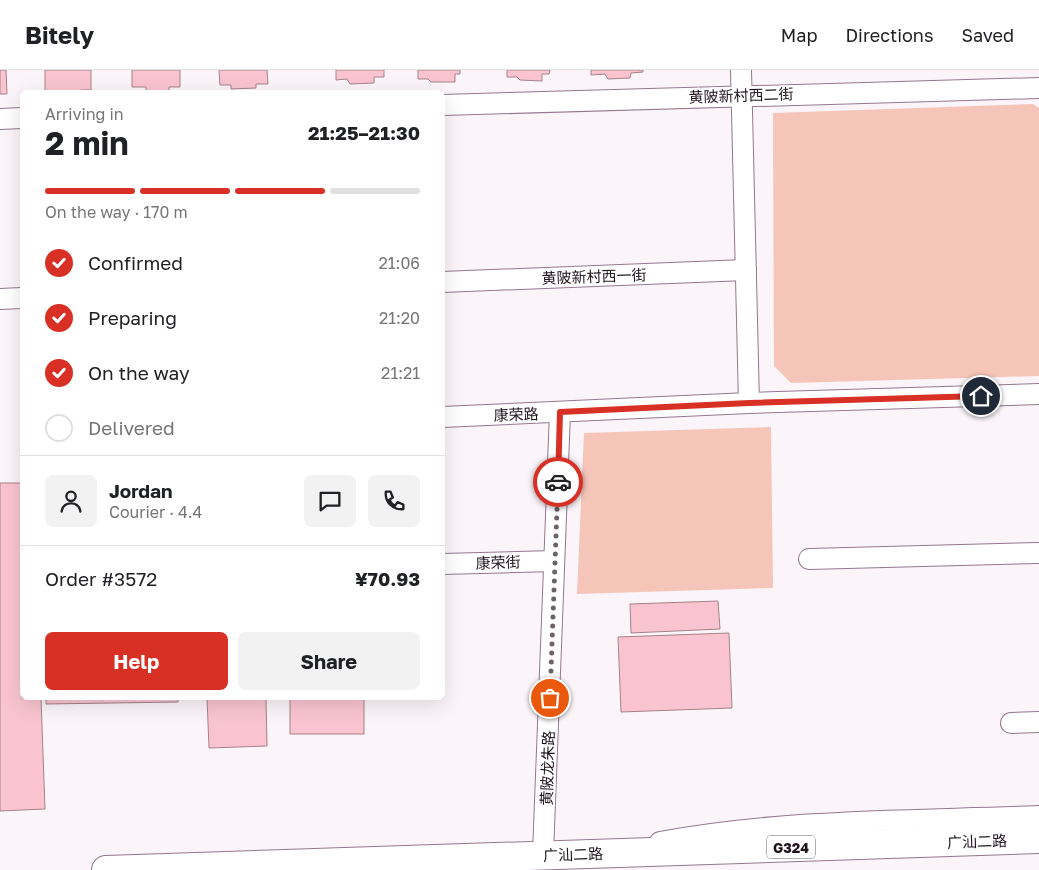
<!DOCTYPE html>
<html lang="en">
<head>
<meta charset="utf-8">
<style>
  :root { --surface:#fff; --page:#f2f2f2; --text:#202124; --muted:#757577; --line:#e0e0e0; --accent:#d93025 }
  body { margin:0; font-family:"Golos Text","Noto Sans SC",sans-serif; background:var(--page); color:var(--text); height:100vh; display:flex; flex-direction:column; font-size:19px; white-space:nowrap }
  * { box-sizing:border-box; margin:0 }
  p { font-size:16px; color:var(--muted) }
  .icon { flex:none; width:28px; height:28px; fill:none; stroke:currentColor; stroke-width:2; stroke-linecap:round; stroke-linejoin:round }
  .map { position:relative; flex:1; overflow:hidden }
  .panel { position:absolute; left:20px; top:20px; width:425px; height:610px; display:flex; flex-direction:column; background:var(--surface); border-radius:8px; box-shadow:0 5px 20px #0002 }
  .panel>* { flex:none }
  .pin { position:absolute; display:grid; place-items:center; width:42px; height:42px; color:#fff; margin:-21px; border:2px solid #fff; border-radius:50%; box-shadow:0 1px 5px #0007 }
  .courier { position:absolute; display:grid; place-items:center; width:50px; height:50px; margin:-25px; border:4px solid #d93025; border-radius:50%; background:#fff; color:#222; box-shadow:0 1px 6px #0007 }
  .head em { font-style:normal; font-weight:700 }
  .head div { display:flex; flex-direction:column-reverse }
  .head { display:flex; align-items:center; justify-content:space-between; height:85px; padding:0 25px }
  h1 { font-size:32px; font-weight:700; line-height:38px }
  .bar { display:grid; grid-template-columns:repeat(4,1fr); gap:8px 5px; align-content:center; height:60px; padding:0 25px }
  .bar i { height:6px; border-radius:4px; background:var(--line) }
  .bar .active { background:var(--accent) }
  .bar p { grid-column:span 4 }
  .line { display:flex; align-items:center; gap:12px; padding:0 25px; border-top:1px solid var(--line) }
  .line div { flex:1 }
  .round { display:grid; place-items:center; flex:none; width:52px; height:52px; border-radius:8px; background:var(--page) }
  ol { padding:0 25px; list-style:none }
  li { display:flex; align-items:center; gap:15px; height:55px }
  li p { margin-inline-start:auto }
  li .icon { padding:5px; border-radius:50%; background:var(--accent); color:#fff; stroke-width:4 }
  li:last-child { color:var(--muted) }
  li i { width:28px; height:28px; border:2px solid var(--line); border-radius:50% }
  .primary-button { display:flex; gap:10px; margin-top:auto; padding:10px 25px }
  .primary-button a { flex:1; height:58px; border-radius:8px; background:var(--accent); color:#fff; font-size:20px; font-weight:700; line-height:58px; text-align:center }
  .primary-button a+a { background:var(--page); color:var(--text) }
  header { display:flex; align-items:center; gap:30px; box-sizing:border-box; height:70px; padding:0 25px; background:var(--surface); border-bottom:1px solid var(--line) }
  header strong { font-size:24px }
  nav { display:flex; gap:28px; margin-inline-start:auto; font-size:18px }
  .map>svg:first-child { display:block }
  .green { fill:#f6c5ba }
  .building { fill:#f9c4d0; stroke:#a68189 }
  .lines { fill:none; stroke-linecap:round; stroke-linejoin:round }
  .minor-casing { stroke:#94778d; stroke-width:22 }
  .highway-casing { stroke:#94778d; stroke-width:30 }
  .minor { stroke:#fff; stroke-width:20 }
  .highway { stroke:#fff; stroke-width:28 }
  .done { stroke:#6c636a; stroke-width:5; stroke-dasharray:0 9 }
  .route { stroke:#d93025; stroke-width:6 }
  .labels { text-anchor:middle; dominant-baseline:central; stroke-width:4; stroke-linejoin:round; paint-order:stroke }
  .shield { fill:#fff; stroke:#625a60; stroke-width:1 }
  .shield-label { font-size:14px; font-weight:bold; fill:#1f141c }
  .street-label { font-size:15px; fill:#1f141c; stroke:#fff }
</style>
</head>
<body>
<header>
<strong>Bitely</strong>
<nav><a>Map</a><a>Directions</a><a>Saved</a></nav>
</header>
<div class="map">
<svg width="1039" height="800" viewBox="0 0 1039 800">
  <rect width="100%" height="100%" fill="#fbf5fa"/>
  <g class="green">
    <path d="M1033,34L1039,38V306L791,313L774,296L773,43Z"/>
    <path d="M771,357L773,518L577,524L584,363Z"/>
  </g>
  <g class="building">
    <path d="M0,0H6L7,24H0Z"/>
    <path d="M45,0H91V20H81L82,22H45Z"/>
    <path d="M132,0H180V17H169V22H146V17H132Z"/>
    <path d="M219,0H267L268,14H256V18L231,19V15H220Z"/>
    <path d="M336,0H384V7H374V13L350,14L347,9L336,10Z"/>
    <path d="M418,0H460V4H455V12H431L428,9H418Z"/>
    <path d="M507,0H550L549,4H542V11L520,10L517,7H507Z"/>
    <path d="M591,0H643V2L631,3L630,8L608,9L605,4L591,5Z"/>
    <path d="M0,413H22V628H41L45,739L0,741Z"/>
    <path d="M718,531L720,559L631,563L630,534Z"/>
    <path d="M729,563L732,638L621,642L618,567Z"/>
    <path d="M46,628H178V632L46,634Z"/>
    <path d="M207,628H266L267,676L209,678Z"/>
    <rect x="290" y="628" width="74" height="36"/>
  </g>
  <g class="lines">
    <g class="minor-casing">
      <g id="minor">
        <path d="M741,0L749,333"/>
        <path d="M442,35L1039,18"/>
        <path d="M0,49L22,48"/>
        <path d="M442,212L746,200"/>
        <path d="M0,229L22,228"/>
        <path d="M442,347L749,333L1039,324"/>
        <path d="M809,489L1039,483"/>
        <path d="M442,494L554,491"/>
        <path d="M1011,653L1039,652"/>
        <path d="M660,772C784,749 913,751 1039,746"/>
        <path d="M556,783L543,784L560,342"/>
      </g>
    </g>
    <g class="highway-casing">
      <path id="highway" d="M106,800L1039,769"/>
    </g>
    <use href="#minor" class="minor"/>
    <use href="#highway" class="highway"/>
  </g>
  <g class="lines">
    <path class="done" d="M550,628L558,412"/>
    <path class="route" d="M558,412L560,342L749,333L981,326"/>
  </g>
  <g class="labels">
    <rect class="shield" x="767" y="765.5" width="48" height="23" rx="4"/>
    <g class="shield-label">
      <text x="791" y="777">G324</text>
    </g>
    <g class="street-label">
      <text transform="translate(741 25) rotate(-2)">黄陂新村西二街</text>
      <text transform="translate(594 206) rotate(-2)">黄陂新村西一街</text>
      <text transform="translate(516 344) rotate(-2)">康荣路</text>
      <text transform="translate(498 492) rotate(-2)">康荣街</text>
      <text transform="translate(547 698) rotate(-88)">黄陂龙朱路</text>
      <text transform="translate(977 771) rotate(-2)">广汕二路</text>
      <text transform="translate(573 784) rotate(-2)">广汕二路</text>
    </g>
  </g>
</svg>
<div class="pin" style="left:550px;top:628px;background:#ea580c"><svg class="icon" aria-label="bag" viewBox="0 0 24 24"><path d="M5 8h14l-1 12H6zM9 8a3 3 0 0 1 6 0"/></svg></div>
<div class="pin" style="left:981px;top:326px;background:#1f2937"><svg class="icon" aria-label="home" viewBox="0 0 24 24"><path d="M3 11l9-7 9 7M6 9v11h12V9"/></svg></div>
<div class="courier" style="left:558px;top:412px"><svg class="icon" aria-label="car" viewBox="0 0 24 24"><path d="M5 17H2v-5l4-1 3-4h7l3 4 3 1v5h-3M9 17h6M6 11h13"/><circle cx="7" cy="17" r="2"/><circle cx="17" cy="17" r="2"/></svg></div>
<section class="panel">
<div class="head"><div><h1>2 min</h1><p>Arriving in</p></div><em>21:25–21:30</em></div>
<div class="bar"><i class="active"></i><i class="active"></i><i class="active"></i><i></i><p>On the way · 170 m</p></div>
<ol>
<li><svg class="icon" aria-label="check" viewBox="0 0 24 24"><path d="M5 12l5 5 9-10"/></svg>Confirmed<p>21:06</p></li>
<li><svg class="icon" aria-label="check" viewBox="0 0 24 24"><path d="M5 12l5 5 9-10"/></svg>Preparing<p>21:20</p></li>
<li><svg class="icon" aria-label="check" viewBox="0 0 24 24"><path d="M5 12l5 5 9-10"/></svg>On the way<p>21:21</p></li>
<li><i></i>Delivered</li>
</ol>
<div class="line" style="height:90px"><a class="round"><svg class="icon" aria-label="person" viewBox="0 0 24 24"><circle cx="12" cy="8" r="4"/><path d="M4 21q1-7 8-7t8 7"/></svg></a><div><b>Jordan</b><p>Courier · 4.4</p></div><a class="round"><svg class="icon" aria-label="chat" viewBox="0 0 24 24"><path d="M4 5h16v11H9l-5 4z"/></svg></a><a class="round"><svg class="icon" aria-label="phone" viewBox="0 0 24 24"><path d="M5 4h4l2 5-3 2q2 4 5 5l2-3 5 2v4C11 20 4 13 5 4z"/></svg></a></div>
<div class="line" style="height:65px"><div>Order #3572</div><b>¥70.93</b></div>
<div class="primary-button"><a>Help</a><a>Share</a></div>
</section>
</div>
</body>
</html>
